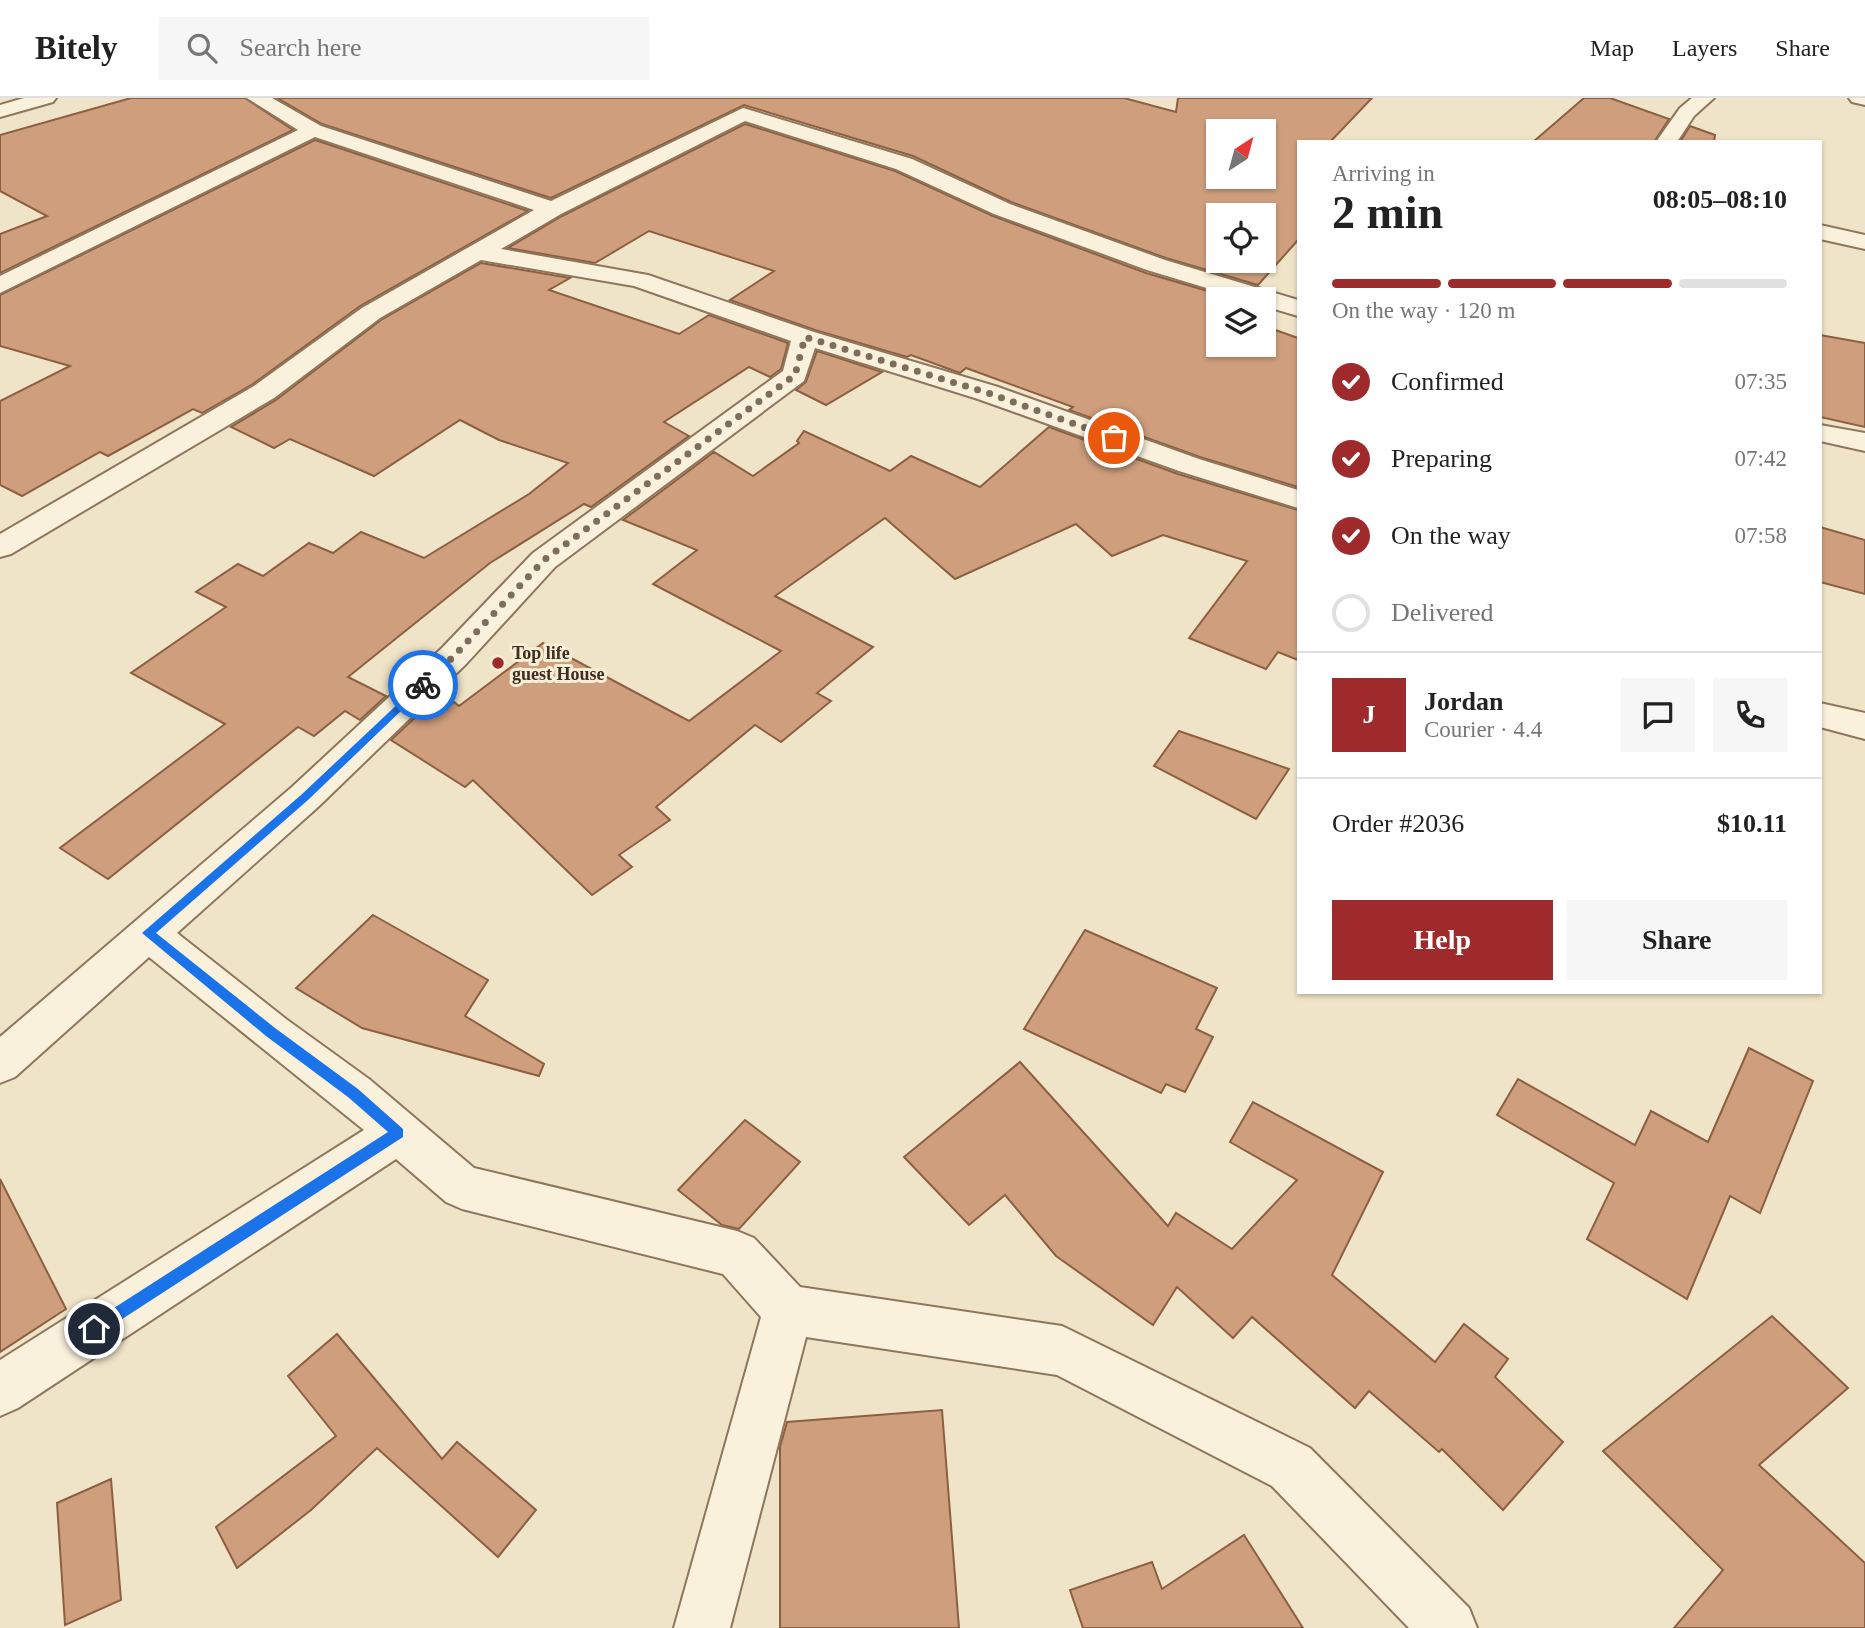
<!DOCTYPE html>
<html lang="en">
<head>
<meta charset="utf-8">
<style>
  :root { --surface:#fff; --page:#f6f6f6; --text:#222; --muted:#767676; --line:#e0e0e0; --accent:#9e2a2b }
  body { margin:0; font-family:"Times New Roman",serif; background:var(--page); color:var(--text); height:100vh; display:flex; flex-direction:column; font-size:26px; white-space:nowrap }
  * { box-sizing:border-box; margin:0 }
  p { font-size:23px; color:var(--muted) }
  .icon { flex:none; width:38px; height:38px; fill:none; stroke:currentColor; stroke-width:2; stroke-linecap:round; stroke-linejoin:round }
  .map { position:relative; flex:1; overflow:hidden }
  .side { position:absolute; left:1297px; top:42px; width:525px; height:854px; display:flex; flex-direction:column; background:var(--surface); border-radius:0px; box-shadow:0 2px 5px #0004 }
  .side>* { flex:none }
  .needle { width:46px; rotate:36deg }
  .tools { position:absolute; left:1206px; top:21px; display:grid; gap:14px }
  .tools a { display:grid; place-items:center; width:70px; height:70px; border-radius:0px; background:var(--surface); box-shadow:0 2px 5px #0004; font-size:35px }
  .pin { position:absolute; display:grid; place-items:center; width:60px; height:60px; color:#fff; margin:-30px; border:4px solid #fff; border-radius:50%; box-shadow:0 2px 7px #0007 }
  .courier { position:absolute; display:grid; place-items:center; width:70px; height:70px; margin:-35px; border:5px solid #1a73e8; border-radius:50%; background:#fff; color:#222; box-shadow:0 2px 9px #0007 }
  .head em { font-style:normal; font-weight:600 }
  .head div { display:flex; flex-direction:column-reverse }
  .head { display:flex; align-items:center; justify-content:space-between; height:119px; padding:0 35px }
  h1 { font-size:46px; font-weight:600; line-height:52px }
  .bar { display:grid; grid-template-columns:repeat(4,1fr); gap:10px 7px; align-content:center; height:84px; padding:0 35px }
  .bar i { height:9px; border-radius:5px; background:var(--line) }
  .bar .current { background:var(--accent) }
  .bar p { grid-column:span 4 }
  .line { display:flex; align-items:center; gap:18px; padding:0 35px; border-top:2px solid var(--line) }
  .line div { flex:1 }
  .round { display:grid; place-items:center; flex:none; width:74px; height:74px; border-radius:0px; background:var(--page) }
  ol { padding:0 35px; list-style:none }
  li { display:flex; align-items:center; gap:21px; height:77px }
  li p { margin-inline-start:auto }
  li .icon { padding:7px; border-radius:50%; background:var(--accent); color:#fff; stroke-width:4 }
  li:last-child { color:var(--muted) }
  li i { width:38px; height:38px; border:4px solid var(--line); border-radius:50% }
  .action { display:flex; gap:14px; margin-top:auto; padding:14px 35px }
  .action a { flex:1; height:80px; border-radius:0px; background:var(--accent); color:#fff; font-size:28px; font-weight:600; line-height:80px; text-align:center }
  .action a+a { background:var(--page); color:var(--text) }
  header { display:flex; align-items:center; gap:42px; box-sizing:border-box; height:98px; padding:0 35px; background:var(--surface); border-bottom:2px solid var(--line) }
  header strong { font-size:33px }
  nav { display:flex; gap:38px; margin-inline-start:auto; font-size:24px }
  .search { width:490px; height:63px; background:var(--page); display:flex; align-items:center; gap:18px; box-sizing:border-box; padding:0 24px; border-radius:0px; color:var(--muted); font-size:26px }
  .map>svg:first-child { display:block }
  .building { fill:#cf9f7d; stroke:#8d5f41; stroke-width:2; fill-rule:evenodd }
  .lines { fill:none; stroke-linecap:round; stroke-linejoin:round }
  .minor-casing { stroke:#8d765c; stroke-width:4 }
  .minor { fill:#faf1dc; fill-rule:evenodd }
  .route { fill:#1a73e8 }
  .done { stroke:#7c6e5b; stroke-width:7; stroke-dasharray:0 12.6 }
  .poi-dot { fill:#9e2a2b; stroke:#f7eed8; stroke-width:2.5 }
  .labels { text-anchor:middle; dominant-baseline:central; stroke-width:6; stroke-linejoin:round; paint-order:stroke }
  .poi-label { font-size:18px; font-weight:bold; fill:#3d2e20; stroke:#f7eed8; text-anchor:start }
</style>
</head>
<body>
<header>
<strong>Bitely</strong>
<div class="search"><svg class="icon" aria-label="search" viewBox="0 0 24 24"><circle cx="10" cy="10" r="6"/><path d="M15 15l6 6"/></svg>Search here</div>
<nav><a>Map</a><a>Layers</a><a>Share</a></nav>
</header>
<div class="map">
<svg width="1865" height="1530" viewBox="0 0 1865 1530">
  <rect width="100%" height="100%" fill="#f0e4c8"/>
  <g class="building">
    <path d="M131,0H245L293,32L0,175V136L47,118L0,93V37Z"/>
    <path d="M277,0H1124L1176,14L1178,0H1372L1330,44H1298V142L1258,187L1166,160L1011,104L913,58L744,7L551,100L322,26ZM1218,33H1264V79H1218ZM1218,117H1264V163H1218Z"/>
    <path d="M1584,0H1610L1669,21L1654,44H1533Z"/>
    <path d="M745,26L895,73L993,118L1146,175L1235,201H1218V247H1264V228L1298,240V389L1200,359L1069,312L1073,309L966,270L960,275L911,257L907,259L815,232L730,202L774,173L649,133L595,165L508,150L562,118Z"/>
    <path d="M1690,28L1715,37L1714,44H1680Z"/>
    <path d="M315,42L528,113L360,208L253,286L202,315L193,311L108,358L100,354L22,398L0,387V303L70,268L0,248V197Z"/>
    <path d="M481,165L570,180L549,192L679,236L709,217L788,245L781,271L770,279L749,269L664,324L689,338L591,409L584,406L490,465L348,579L386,598L360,622L345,613L314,638L298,629L108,781L60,750L225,626L131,575L226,509L196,494L238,466L263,478L309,445L333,455L361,434L424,460L529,396L568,365L499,342L460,322L374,378L290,341L274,350L231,329L276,302L381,222Z"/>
    <path d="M1820,237L1865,245V329L1820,319Z"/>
    <path d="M817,253L882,274L826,307L796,292L806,284Z"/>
    <path d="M1049,329L1178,376L1298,412V562L1278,554L1266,571L1189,540L1247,463L1163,437L1112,458L1076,426L955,481L885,420L775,498L873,549L817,595L831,603L781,644L755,627L656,709L670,722L619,757L632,769L592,797L473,682L465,689L391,642L420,615L431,620L454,604L459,608L543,545L689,623L781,553L653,486L697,452L623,422L714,354L753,378L799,345L797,343L804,333L890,373L911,358L980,389Z"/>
    <path d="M1820,429L1865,442V496L1820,484Z"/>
    <path d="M1179,633L1289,671L1256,721L1154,668Z"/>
    <path d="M373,817L488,882L465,918L544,966L539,978L362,930L296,890Z"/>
    <path d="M1085,832L1217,890L1196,931L1213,939L1185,994L1166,986L1161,995L1024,931Z"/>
    <path d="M1749,950L1813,983L1760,1115L1730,1098L1687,1201L1587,1141L1614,1085L1497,1017L1518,981L1635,1047L1651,1013L1708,1044Z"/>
    <path d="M1020,964L1168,1128L1176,1115L1232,1151L1297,1082L1230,1044L1253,1004L1383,1074L1332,1177L1435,1264L1464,1226L1508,1261L1495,1279L1563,1344L1503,1412L1442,1351L1439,1354L1369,1293L1355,1310L1252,1219L1233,1240L1177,1189L1153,1227L1056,1158L1005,1097L969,1127L904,1059Z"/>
    <path d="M745,1022L800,1064L739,1131L722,1127L678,1092Z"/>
    <path d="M0,1081L66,1211L0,1254Z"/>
    <path d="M1772,1218L1848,1290L1759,1367L1865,1465V1530H1674L1723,1472L1603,1353Z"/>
    <path d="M337,1236L442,1361L457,1344L536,1412L498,1459L377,1350L311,1412L237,1470L216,1429L336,1338L288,1278Z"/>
    <path d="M942,1312L959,1530H780V1349L787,1324Z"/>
    <path d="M111,1381L121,1502L65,1527L57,1405Z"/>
    <path d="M1244,1437L1303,1530H1083L1070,1492L1152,1464L1162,1491Z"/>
  </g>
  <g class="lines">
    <g class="minor-casing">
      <g id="minor">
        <path d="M24,0H56L53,4L0,19V7Z"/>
        <path d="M247,0H272L321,28L551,103L743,10L912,61L1010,106L1165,162L1298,202V218L1264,208V201H1243L1147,172L994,116L896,71L745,23L561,116L501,151L648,177L814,234L998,289L1199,361L1298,392V410L1179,373L978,301L815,250L804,283L555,469L466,566L318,709L177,835L286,921L369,981L474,1070L737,1133L754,1140L800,1189L1062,1228L1310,1350L1469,1510L1477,1530H1409L1272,1388L1057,1277L806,1239L730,1530H674L761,1219L723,1176L462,1111L446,1104L396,1061L18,1310L0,1318V1262L364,1032L149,859L15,979L0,985V939L292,689L442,550L533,455L783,273L791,243L634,188L481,162L380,220L274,300L11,456L0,459V436L254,288L362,210L534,112L315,39L0,195V178L298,32Z"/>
        <path d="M1692,0H1714L1694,18L1677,44H1656L1680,10Z"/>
        <path d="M1849,0H1865V7L1852,4Z"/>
        <path d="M1820,127L1865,137V151L1820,141Z"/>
        <path d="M1820,327L1865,335V353L1820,343Z"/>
        <path d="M1820,605L1865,615V641L1820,629Z"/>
      </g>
    </g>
    <use href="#minor" class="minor"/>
  </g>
  <path class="route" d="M420,585L428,587L308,702L156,835L275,930L358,991L403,1031V1039L99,1236L94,1238L89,1236L86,1231L89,1226L388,1034L348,999L266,938L142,835L301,697Z"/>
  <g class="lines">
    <path class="done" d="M423,587L454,558L544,462L795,277L805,239L988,295L1114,340"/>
  </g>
  <circle class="poi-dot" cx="498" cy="565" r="7"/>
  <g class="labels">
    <g class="poi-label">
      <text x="512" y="555">Top life<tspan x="512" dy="21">guest House</tspan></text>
    </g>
  </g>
</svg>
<div class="tools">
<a><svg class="needle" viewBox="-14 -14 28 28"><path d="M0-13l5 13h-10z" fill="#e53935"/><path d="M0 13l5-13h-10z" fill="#767676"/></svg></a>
<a><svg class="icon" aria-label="locate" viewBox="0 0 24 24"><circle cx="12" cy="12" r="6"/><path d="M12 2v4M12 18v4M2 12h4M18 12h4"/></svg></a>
<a><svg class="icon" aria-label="layers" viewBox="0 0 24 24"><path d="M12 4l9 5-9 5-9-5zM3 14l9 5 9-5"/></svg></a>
</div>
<div class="pin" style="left:1114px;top:340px;background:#ea580c"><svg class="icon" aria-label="bag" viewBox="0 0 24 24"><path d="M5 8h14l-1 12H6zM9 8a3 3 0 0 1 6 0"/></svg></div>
<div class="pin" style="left:94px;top:1231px;background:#1f2937"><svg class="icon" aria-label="home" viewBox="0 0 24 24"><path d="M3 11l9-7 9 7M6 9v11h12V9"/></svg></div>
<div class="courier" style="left:423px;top:587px"><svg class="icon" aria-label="bike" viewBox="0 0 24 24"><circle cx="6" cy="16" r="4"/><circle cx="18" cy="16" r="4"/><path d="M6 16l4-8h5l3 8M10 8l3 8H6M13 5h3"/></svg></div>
<section class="side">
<div class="head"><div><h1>2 min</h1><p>Arriving in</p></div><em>08:05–08:10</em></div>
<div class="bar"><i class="current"></i><i class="current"></i><i class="current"></i><i></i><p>On the way · 120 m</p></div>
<ol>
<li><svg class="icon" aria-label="check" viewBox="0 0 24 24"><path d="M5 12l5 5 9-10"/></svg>Confirmed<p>07:35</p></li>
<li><svg class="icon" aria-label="check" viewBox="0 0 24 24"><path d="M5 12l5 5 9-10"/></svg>Preparing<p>07:42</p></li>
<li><svg class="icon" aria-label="check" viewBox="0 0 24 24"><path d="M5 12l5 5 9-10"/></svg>On the way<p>07:58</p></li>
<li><i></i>Delivered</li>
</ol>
<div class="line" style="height:126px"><b class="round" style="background:var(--accent);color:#fff">J</b><div><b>Jordan</b><p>Courier · 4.4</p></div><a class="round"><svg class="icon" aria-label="chat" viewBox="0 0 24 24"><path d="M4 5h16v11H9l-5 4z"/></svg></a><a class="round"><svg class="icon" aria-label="phone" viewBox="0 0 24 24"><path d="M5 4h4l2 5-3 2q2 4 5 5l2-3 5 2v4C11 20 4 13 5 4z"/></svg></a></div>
<div class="line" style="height:91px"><div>Order #2036</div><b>$10.11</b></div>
<div class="action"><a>Help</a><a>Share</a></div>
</section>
</div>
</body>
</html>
